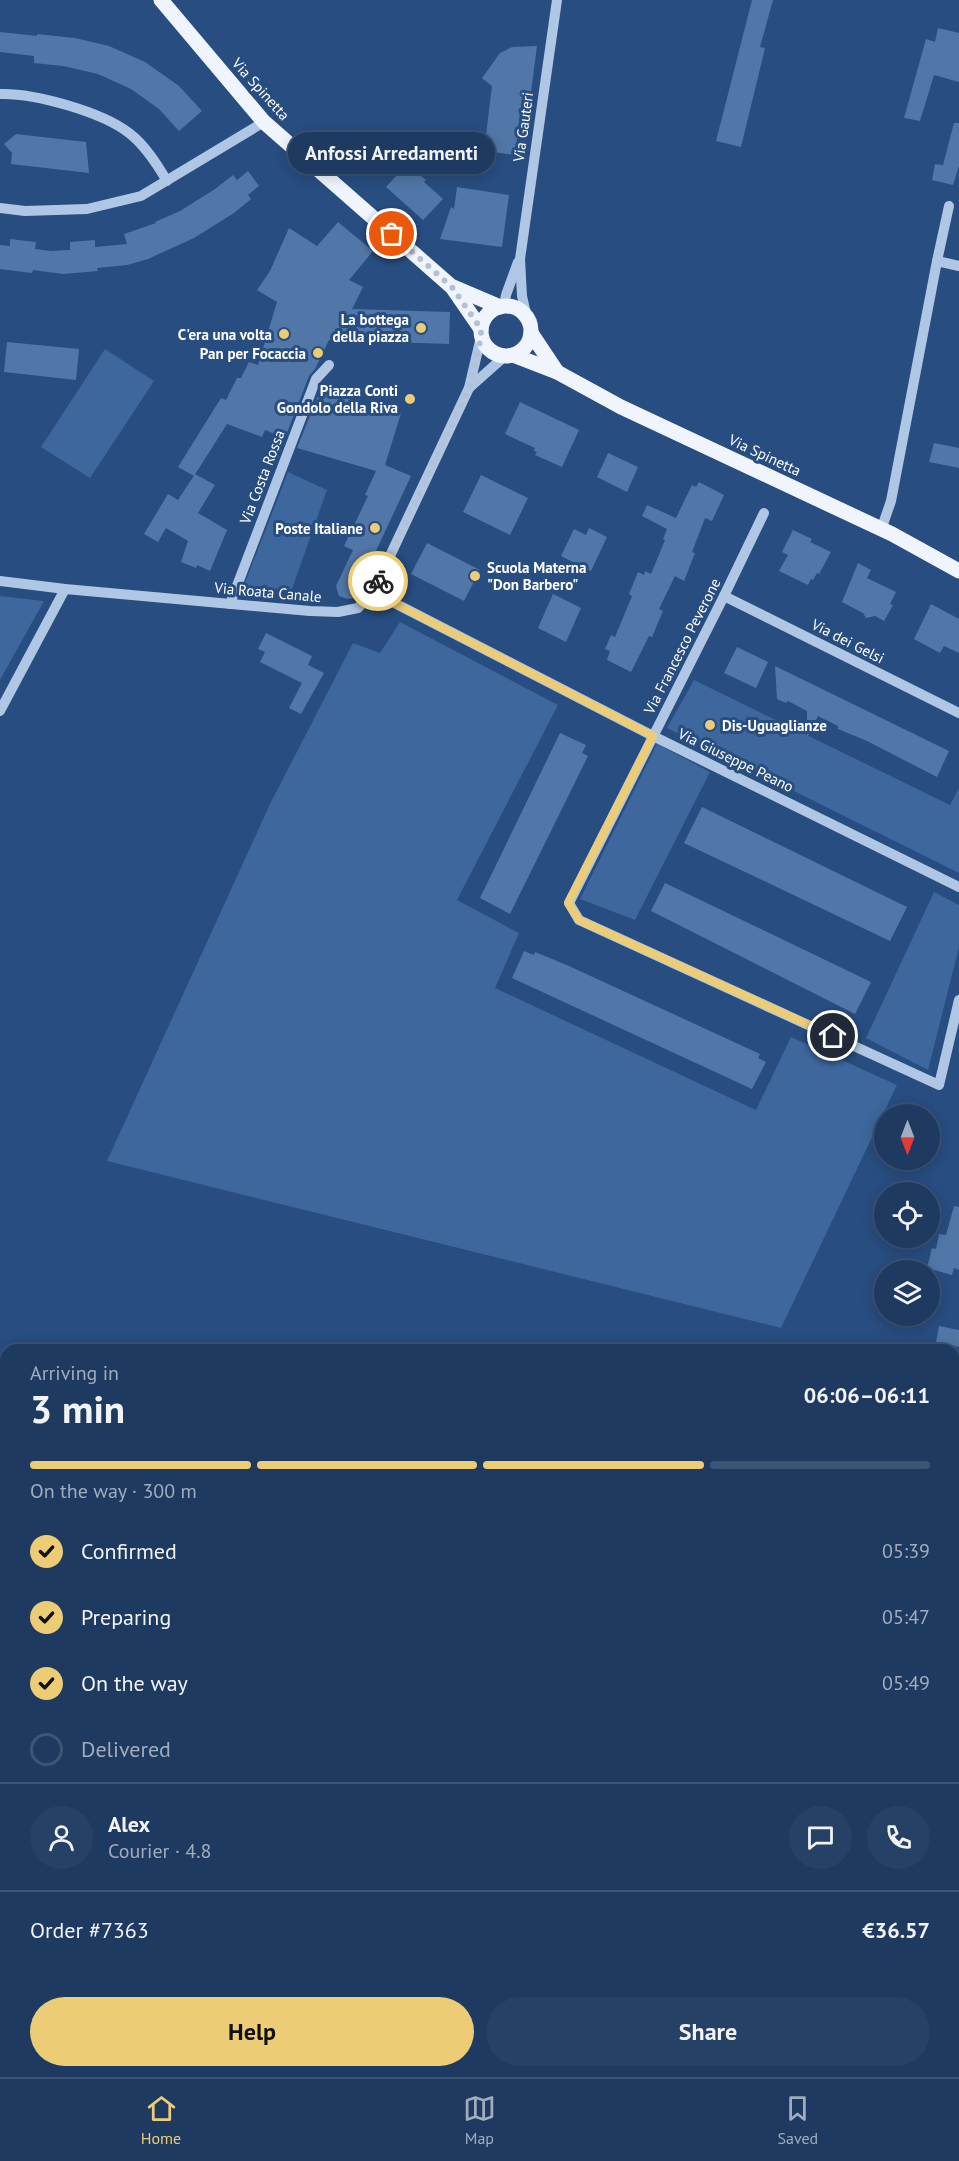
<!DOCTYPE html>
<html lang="en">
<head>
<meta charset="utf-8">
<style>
  :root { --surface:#1e3a60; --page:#264166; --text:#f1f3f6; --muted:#a1adbd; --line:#3c5475; --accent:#edcc76 }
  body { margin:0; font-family:"PT Sans",sans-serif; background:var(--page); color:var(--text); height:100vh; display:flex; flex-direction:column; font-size:22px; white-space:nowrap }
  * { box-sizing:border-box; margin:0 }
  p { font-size:20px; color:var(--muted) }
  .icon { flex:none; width:33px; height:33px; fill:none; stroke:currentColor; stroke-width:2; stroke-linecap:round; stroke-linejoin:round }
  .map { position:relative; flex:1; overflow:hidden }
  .panel { position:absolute; left:0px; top:1344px; width:960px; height:734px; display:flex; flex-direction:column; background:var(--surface); border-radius:18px 18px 0 0; box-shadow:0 3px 15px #0003,0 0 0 2px var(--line) }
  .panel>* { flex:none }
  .needle { width:39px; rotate:180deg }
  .fabs { position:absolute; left:874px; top:1104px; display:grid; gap:12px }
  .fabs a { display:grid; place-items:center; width:66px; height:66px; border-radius:50%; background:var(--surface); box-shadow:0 3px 15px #0003,0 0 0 2px var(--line); font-size:30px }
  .pin { position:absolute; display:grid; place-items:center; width:51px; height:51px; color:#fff; margin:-26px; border:3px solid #fff; border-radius:50%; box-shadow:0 2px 6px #0007 }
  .courier { position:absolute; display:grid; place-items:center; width:60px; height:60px; margin:-30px; border:4px solid #edcc76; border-radius:50%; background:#fff; color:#222; box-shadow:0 2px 8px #0007 }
  .bubble { position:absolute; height:42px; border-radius:21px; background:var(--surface); box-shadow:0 3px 15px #0003,0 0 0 2px var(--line); font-size:20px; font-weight:600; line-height:42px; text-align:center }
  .overview em { font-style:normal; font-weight:600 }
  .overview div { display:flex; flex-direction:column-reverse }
  .overview { display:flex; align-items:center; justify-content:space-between; height:102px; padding:0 30px }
  h1 { font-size:39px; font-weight:600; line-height:45px }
  .bar { display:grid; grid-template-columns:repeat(4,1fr); gap:9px 6px; align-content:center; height:72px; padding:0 30px }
  .bar i { height:8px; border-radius:4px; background:var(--line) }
  .bar .selected { background:var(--accent) }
  .bar p { grid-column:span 4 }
  .line { display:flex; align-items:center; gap:15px; padding:0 30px; border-top:2px solid var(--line) }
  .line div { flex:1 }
  .round { display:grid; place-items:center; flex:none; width:63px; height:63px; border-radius:32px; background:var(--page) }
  ol { padding:0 30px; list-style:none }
  li { display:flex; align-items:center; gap:18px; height:66px }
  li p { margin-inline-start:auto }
  li .icon { padding:6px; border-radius:50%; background:var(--accent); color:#111; stroke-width:4 }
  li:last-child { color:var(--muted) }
  li i { width:33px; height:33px; border:3px solid var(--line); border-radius:50% }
  .cta { display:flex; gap:12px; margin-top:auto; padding:12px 30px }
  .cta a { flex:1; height:69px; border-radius:36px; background:var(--accent); color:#111; font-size:24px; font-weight:600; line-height:69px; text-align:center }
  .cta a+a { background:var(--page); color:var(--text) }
  .menu { display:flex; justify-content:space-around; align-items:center; height:84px; border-top:2px solid var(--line); background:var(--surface); font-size:16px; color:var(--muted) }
  .menu a { display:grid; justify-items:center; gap:3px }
  .menu .selected { color:var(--accent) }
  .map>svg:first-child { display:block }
  .green { fill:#3d679d }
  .building { fill:#5177a8 }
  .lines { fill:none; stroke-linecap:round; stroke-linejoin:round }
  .minor { stroke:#afc7e5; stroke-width:10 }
  .major { stroke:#f0f5fd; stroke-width:15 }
  .done { stroke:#b4c1d3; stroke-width:6; stroke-dasharray:0 10.8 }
  .route { stroke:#edcc76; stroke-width:8 }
  .poi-dot { fill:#edcc76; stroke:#284d80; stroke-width:2 }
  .labels { text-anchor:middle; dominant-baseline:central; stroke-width:6; stroke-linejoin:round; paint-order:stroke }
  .street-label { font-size:15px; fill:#fff; stroke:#284d80 }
  .poi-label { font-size:15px; font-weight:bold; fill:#fff; stroke:#284d80; text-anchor:end }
</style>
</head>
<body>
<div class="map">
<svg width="959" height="2077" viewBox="0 0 959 2077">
  <rect width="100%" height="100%" fill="#284d80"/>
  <g class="green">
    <path d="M105,349L154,381L90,478L41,447Z"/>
    <path d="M288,472L327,490L292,589L243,588Z"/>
    <path d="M0,596L44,601L0,680Z"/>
    <path d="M400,622L558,705L457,900L519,933L495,988L756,1110L791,1037L897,1085L781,1328L107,1161L270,804L353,643L380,653Z"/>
    <path d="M694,680L950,805L959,788V873L667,728Z"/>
    <path d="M657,744L710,772L635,920L580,899Z"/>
    <path d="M934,892L959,905V947L928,1070L866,1038Z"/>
    <path d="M959,1605V1746L954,1736V1617Z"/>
  </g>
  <g class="building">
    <path d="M752,0H773L760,47L765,48L741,147L716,141Z"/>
    <path d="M938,28L959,33V82L934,75L920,121L904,118L926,39L935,42Z"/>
    <path d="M0,32L37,36V34L75,38L109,46L145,62L179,86L202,111L179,131L159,109L131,89L98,74L63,66L34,63V56L0,52Z"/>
    <path d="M537,46L531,92L523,90L515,155L484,151L492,86L482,78L500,53L512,47Z"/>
    <path d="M954,123H959V166L953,185L932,180L935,164L943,165Z"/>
    <path d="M16,134L86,142L89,173L11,164L12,153L4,144Z"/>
    <path d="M407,164L426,180L424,182L443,199L423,220L386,187Z"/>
    <path d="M248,171L259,186L248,195L251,199L234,213L194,238L148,259L127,265L97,268L98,271L63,274L33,270L32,273L0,269V245L10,246V239L36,242L35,249L51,251L70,250V242L95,240V247L127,244L124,234L156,223L155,222L180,211L215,189L233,175L237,180Z"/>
    <path d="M457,187L509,195L502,247L440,239L451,207L454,209Z"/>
    <path d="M338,222L373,251L349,280L363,287L352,309L450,312L449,344L329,340L315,369L309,376L285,438L265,430L262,437L227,424L194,476L178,467L221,398L226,400L237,378H241L249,362L258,365L277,302L257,290L270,271L289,228L317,246Z"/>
    <path d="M7,342L79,349L76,380L4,372Z"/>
    <path d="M320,391L401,413L385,465L411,476L354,598L348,599L339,596L336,586L353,550L344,546L368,496L365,495L376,471L297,448Z"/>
    <path d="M520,402L579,430L562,467L535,455L537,452L534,451L535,448L505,434Z"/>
    <path d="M934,443L959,448V468L929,462Z"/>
    <path d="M608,453L638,467L627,492L597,477Z"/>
    <path d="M195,474L215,485L198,513L227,530L210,571L197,565L196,568L181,562L188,541L166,528L158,542L144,534L168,494L178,500Z"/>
    <path d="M481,475L528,498L510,535L463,512Z"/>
    <path d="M699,482L724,495L712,521L705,518L692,552L695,553L684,581L675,576L659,609L663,611L652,637L649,636L631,672L607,660L610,651L605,649L611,635L615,637L632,596L629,594L638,572L644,575L645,571L651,574L665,540L663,539L667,529L642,516L647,505L676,518L692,485L696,487Z"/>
    <path d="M589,528L607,537L591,571L561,556L574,529L586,535Z"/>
    <path d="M793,530L812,539L810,542L831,552L819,574L817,573L813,580L811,579L808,585L779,571L788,555L782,552Z"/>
    <path d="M427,543L480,570L464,601L411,574Z"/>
    <path d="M858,563L871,570L867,578L896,592L890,604L893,605L884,621L875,616L866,618L863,613L842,602Z"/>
    <path d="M553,594L581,608L566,642L538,628Z"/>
    <path d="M931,604L959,619V653L944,646L940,653L914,639Z"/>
    <path d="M266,633L312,656L308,665L324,673L301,714L289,708L302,683L260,662L265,652L258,649Z"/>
    <path d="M737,647L768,662L756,688L724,673Z"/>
    <path d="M775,666L949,751L937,777L867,741L838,729V726L818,716L807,738V711L788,701L786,703L777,699Z"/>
    <path d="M560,733L586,745L582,753L588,756L510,914L480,898Z"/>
    <path d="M702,807L907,907L890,941L684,843Z"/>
    <path d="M665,883L871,982L855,1014L651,911Z"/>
    <path d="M524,951L534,955L535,952L569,966L760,1054L758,1058L766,1062L752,1089L512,978Z"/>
    <path d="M954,1206L959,1207V1270L954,1268L952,1275L927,1268L932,1248L936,1249L939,1234L946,1235Z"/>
    <path d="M939,1326L959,1330V1347L936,1342Z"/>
  </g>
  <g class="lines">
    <g class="minor">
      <path d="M0,94C35,93 102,112 129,133C145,145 157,164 167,181"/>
      <path d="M0,208L25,211L87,209L141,196L264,122"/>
      <path d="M937,261L949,206"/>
      <path d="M504,306L506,295L518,262"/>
      <path d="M527,318L522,296L520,259L557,0"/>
      <path d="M469,388L505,356"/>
      <path d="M764,513L724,596L569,903L579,920L939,1085L959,1000"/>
      <path d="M881,530L891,501L937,261L959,266"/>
      <path d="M0,581L65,589L310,611L338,612L358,608L373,592L469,388L481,337"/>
      <path d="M373,592L653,736L959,887"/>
      <path d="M724,596L959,713"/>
      <path d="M230,604L316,379L329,365"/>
      <path d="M0,711L65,589"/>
      <path d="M954,1527L959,1514"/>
      <path d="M802,2072L803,2077"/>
    </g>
    <g class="major">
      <path d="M161,0L264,122L452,287L481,329"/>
      <path d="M453,287L500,307"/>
      <circle cx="506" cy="331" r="25"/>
      <path d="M531,333L557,372"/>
      <path d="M513,355L557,372L621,407L892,534L959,571"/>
    </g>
  </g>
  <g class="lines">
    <path class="done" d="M378,581L469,388L481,337V329L452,287L392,234"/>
    <path class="route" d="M378,581L373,592L653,736L568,903L579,920L833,1036"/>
  </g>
  <g class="poi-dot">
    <circle cx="421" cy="328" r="6"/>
    <circle cx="284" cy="334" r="6"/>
    <circle cx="318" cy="353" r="6"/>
    <circle cx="410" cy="399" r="6"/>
    <circle cx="375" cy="528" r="6"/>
    <circle cx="475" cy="576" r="6"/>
    <circle cx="710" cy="725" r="6"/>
  </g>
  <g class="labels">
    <g class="street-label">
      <text transform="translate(261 89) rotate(48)">Via Spinetta</text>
      <text transform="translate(523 127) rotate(-82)">Via Gauteri</text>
      <text transform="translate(765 455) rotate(25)">Via Spinetta</text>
      <text transform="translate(262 477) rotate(-69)">Via Costa Rossa</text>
      <text transform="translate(268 592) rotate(5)">Via Roata Canale</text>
      <text transform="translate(848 641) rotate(27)">Via dei Gelsi</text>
      <text transform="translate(682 646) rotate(-63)">Via Francesco Peverone</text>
      <text transform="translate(736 760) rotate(26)">Via Giuseppe Peano</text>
    </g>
    <g class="poi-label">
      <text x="409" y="319">La bottega<tspan x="409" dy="17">della piazza</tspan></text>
      <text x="272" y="334">C'era una volta</text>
      <text x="306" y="353">Pan per Focaccia</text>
      <text x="398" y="390">Piazza Conti<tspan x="398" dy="17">Gondolo della Riva</tspan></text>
      <text x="363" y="528">Poste Italiane</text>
      <text x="487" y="567" text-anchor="start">Scuola Materna<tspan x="487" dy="17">"Don Barbero"</tspan></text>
      <text x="722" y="725" text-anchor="start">Dis-Uguaglianze</text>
    </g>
  </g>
</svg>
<div class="fabs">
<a><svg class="needle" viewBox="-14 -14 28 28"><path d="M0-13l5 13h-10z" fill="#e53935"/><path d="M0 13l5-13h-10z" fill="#a1adbd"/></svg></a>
<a><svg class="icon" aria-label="locate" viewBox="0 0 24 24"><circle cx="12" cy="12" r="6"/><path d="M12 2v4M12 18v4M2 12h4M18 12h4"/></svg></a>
<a><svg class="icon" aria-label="layers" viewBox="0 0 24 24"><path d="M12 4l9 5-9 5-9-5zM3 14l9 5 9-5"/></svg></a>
</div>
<div class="pin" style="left:392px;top:234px;background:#ea580c"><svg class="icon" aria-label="bag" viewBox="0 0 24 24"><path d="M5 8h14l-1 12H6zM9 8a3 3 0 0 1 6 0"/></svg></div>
<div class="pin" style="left:833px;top:1036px;background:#1f2937"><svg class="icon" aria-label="home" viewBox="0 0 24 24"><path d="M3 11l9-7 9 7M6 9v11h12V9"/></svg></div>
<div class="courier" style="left:378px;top:581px"><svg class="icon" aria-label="bike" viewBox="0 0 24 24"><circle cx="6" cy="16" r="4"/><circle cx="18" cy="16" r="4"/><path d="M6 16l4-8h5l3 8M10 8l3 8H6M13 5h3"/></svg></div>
<div class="bubble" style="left:288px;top:132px;width:207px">Anfossi Arredamenti</div>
<section class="panel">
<div class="overview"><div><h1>3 min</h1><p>Arriving in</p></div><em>06:06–06:11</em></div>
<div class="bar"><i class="selected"></i><i class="selected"></i><i class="selected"></i><i></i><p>On the way · 300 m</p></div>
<ol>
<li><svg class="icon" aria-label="check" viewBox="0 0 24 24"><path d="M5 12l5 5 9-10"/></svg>Confirmed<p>05:39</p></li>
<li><svg class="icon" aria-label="check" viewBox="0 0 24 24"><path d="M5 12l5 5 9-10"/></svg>Preparing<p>05:47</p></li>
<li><svg class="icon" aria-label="check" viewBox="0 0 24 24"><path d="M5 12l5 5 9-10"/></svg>On the way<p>05:49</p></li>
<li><i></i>Delivered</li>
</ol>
<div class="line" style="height:108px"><a class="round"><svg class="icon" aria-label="person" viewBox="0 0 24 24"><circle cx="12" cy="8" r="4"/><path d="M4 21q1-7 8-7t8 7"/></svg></a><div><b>Alex</b><p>Courier · 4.8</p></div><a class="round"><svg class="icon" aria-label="chat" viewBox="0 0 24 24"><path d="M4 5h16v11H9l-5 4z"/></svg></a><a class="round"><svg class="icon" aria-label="phone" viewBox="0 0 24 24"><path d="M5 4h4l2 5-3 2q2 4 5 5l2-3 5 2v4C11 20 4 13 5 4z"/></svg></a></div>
<div class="line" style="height:78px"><div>Order #7363</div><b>€36.57</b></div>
<div class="cta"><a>Help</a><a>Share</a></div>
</section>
</div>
<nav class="menu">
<a class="selected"><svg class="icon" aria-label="home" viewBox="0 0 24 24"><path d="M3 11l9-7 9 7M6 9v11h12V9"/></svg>Home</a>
<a><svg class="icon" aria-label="map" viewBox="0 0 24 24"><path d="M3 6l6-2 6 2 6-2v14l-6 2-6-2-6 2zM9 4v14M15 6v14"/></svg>Map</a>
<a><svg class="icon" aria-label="saved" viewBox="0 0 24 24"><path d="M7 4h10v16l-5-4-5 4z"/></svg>Saved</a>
</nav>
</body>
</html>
